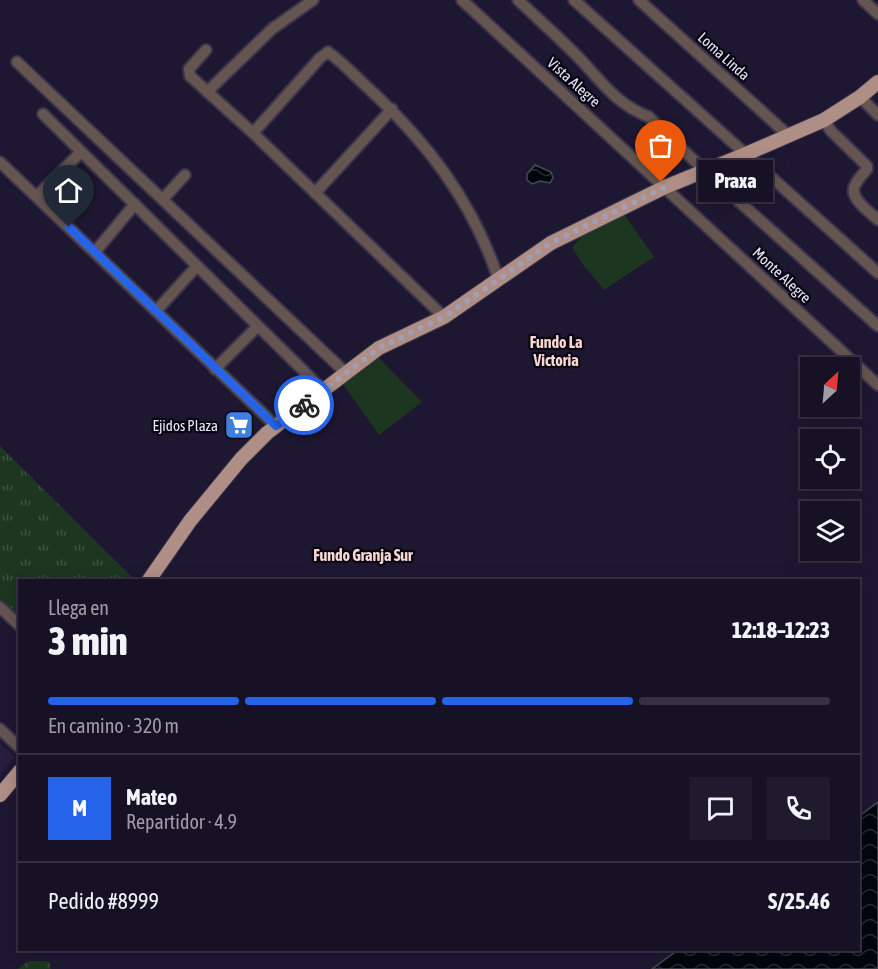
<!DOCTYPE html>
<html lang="es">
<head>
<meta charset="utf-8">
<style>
  :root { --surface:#161125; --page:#1f1a2d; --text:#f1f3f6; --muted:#9e9da7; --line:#353142; --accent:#2563eb }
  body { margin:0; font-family:"Asap Condensed",sans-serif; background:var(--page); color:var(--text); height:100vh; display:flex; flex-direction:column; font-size:22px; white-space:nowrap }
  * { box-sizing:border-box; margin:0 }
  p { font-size:20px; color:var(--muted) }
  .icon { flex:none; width:33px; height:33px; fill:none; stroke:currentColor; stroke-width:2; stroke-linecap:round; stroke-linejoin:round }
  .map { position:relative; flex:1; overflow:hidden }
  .panel { position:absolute; left:18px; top:579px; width:842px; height:372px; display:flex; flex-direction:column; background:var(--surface); border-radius:0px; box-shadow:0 3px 15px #0003,0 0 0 2px var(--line) }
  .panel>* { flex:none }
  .needle { width:39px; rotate:26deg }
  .controls { position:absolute; left:800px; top:357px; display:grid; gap:12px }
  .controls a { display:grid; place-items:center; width:60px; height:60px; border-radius:0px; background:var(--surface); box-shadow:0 3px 15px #0003,0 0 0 2px var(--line); font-size:30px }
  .pin { position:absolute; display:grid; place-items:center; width:51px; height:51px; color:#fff; margin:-62px -26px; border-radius:50% 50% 50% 0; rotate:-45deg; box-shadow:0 0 6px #0007 }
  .pin .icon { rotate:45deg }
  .courier { position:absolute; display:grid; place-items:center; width:60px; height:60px; margin:-30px; border:4px solid #2563eb; border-radius:50%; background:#fff; color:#222; box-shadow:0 2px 8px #0007 }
  .bubble { position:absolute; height:42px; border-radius:0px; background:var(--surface); box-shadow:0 3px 15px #0003,0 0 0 2px var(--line); font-size:20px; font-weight:800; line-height:42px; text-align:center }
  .head em { font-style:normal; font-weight:800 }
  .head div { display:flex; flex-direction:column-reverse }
  .head { display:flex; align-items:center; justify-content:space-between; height:102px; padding:0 30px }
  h1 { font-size:39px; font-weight:800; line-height:45px }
  .bar { display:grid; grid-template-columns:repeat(4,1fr); gap:9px 6px; align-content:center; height:72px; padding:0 30px }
  .bar i { height:8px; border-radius:4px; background:var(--line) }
  .bar .current { background:var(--accent) }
  .bar p { grid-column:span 4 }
  .line { display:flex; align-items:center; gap:15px; padding:0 30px; border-top:2px solid var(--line) }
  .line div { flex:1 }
  .round { display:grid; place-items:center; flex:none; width:63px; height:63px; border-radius:0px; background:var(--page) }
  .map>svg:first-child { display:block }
  .built { fill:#271e3f }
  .grass { fill:url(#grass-tufts) }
  .forest { fill:url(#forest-crowns) }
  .pitch { fill:#1d361f }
  .water { fill:url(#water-waves); stroke:#464a53; stroke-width:1.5 }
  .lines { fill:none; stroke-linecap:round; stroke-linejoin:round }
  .minor-casing { stroke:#3b344d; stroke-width:14 }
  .major-casing { stroke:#3b344d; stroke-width:16 }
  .minor { stroke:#655551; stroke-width:10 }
  .major { stroke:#af8e86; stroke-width:14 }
  .done { stroke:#a39eb3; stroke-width:6; stroke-dasharray:0 10.8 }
  .route { stroke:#2563eb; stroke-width:8 }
  .labels { text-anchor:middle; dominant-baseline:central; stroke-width:4.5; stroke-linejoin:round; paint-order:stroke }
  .street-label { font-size:15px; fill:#eae6f9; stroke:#07050f }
  .poi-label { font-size:15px; fill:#eae6f9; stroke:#07050f; text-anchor:end }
  .neighbourhood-label { font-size:16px; font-weight:bold; fill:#f9d5d4; stroke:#07050f }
</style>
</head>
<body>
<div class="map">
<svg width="878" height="969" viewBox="0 0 878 969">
  <defs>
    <pattern id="grass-tufts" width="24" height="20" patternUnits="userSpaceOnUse" patternTransform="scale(1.5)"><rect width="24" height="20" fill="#1d361f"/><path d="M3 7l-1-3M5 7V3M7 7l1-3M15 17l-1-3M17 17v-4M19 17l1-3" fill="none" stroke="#3e5340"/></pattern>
    <pattern id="forest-crowns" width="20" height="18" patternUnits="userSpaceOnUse" patternTransform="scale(1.5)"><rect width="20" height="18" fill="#1d361f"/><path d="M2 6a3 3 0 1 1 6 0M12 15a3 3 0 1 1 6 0" fill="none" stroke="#3e5340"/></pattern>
    <pattern id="water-waves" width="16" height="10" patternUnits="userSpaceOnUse" patternTransform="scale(1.5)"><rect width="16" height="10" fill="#00070c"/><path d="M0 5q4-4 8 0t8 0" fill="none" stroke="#252b30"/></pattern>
  </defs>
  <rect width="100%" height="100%" fill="#1e1731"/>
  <path class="built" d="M0,743L15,757L0,775Z"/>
  <path class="grass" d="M0,446L135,580H20L19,621L0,602Z"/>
  <path class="forest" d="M28,961H49L51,969H18Z"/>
  <g class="pitch">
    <path d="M624,214L654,257L604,290L585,267L572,248L584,234Z"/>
    <path d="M378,357L422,402L379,435L343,384Z"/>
  </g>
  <g class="water">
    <path d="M535,165L551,172L553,178L550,183L540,181L532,184L527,180V174Z"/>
    <path d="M878,802V969H652L678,950H858V817Z"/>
  </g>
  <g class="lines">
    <g class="minor-casing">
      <g id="minor">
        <path d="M462,0L878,385"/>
        <path d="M518,0C539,20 562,40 582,61C604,85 617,104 649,117L704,170L878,326"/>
        <path d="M574,0L878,273"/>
        <path d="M639,0L789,136"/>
        <path d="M863,0L878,14"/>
        <path d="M206,50L189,69L190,76L253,133L444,317"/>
        <path d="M17,62L346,373"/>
        <path d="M207,92L272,29L313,0"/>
        <path d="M860,97L878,115"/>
        <path d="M43,114L323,390"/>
        <path d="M824,120L831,131L867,166V169C863,174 858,179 855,185C848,198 870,212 878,220"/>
        <path d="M253,133L320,58L328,52C342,62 354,75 366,86C426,141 472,200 498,278"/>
        <path d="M0,162L276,426"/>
        <path d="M315,193L392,109"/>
        <path d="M37,196L81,152"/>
        <path d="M163,199L185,175"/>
        <path d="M95,252L135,204"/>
        <path d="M156,311L197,266"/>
        <path d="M215,369L257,327"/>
        <path d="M0,607L20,626"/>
        <path d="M0,729L20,748"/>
      </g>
    </g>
    <g class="major-casing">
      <g id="major">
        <path d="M149,580L190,521L241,459L267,433L379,348L444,317L551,243L665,187L746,154L824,120L860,97L878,82"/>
        <path d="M0,795L20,771"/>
      </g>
    </g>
    <use href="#minor" class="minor"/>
    <use href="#major" class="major"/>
  </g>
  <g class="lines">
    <path class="done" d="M304,405L379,348L444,317L551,243L665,187L661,182"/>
    <path class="route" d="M69,227L276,426L304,405"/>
  </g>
  <defs>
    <g id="supermarket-square" transform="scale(1.5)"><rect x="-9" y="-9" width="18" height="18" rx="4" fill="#3f7fe0" stroke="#07050f"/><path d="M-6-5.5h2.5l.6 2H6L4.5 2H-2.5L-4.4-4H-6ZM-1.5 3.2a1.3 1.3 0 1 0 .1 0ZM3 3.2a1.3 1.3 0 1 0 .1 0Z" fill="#fff"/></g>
  </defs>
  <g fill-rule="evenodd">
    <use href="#supermarket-square" x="239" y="425"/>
  </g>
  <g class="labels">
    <g class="street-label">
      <text transform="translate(724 56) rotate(42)">Loma Linda</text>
      <text transform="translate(574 82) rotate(42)">Vista Alegre</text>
      <text transform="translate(782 275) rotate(43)">Monte Alegre</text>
    </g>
    <g class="poi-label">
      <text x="218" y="425">Ejidos Plaza</text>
    </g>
    <g class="neighbourhood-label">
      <text x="556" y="342">Fundo La<tspan x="556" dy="18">Victoria</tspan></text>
      <text x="363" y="555">Fundo Granja Sur</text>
    </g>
  </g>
</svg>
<div class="controls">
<a><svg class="needle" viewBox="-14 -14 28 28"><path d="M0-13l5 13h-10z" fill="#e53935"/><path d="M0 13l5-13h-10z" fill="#9e9da7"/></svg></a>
<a><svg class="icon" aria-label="locate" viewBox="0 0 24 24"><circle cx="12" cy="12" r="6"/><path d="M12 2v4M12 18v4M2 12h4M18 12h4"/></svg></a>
<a><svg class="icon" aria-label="layers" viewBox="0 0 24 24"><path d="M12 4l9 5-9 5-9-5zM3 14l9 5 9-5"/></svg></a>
</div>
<div class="pin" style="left:661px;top:182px;background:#ea580c"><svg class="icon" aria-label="bag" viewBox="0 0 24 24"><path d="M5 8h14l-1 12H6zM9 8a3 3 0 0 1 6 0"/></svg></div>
<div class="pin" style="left:69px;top:227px;background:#1f2937"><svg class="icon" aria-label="home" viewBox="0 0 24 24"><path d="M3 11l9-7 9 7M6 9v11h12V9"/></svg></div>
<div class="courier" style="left:304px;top:405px"><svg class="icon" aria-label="bike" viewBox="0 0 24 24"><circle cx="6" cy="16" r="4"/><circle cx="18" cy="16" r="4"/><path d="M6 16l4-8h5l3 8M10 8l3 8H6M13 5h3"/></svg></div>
<div class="bubble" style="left:698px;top:160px;width:75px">Praxa</div>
<section class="panel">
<div class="head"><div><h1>3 min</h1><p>Llega en</p></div><em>12:18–12:23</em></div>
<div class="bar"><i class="current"></i><i class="current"></i><i class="current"></i><i></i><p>En camino · 320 m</p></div>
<div class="line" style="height:108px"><b class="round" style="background:var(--accent);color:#fff">M</b><div><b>Mateo</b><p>Repartidor · 4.9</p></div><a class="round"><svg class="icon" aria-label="chat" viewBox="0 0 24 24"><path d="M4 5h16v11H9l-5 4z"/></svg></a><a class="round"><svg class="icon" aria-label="phone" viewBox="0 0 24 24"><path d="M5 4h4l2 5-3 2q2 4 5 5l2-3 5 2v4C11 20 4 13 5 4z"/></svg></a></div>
<div class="line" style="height:78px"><div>Pedido #8999</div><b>S/25.46</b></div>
</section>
</div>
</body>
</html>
